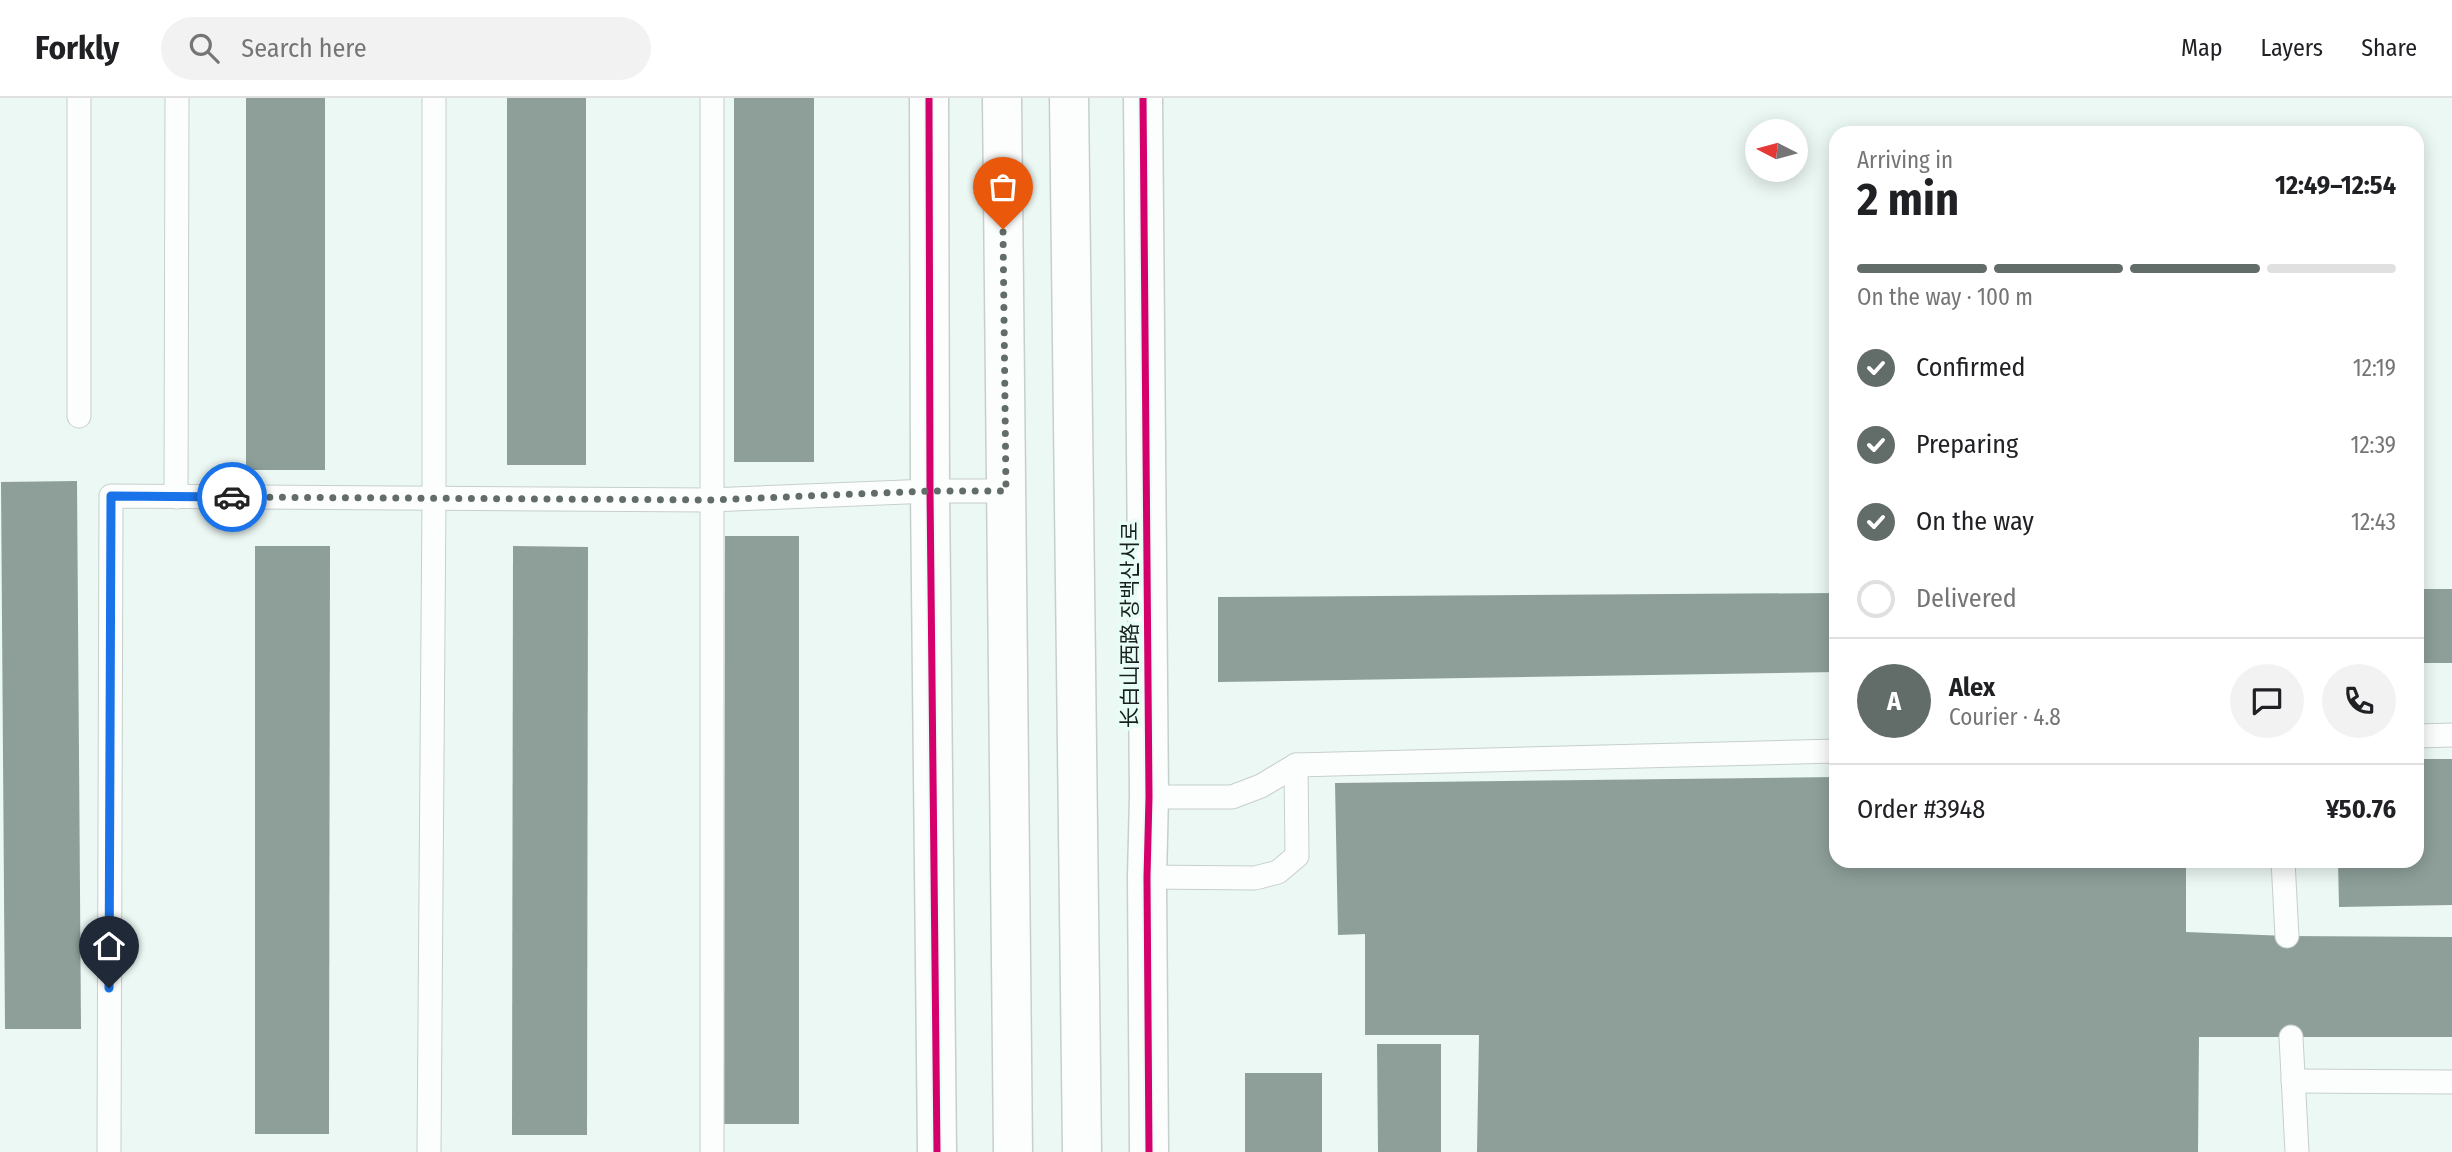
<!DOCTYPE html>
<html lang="en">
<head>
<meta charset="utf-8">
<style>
  :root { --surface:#fff; --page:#f2f2f2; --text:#202124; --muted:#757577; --line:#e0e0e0; --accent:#626c68 }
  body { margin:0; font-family:"Fira Sans Condensed","Noto Sans SC","Noto Sans KR",sans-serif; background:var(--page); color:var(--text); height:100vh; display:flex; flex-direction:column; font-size:26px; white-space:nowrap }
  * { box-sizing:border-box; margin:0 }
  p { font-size:23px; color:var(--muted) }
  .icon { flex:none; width:38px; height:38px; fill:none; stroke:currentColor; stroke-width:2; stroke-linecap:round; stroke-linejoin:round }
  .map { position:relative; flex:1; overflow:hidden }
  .drawer { position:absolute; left:1829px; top:28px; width:595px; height:742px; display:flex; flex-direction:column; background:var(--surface); border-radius:21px; box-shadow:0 4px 18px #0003 }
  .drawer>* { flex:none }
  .needle { width:46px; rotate:276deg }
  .controls { position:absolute; left:1745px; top:21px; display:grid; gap:14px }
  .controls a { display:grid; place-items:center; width:63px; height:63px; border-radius:50%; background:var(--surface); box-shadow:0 4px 18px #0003; font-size:35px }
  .pin { position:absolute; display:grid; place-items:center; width:60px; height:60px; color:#fff; margin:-72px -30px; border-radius:50% 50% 50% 0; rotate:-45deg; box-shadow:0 0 7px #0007 }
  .pin .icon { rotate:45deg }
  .courier { position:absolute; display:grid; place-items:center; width:70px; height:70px; margin:-35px; border:5px solid #1a73e8; border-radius:50%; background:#fff; color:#222; box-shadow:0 2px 9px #0007 }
  .headline em { font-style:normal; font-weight:700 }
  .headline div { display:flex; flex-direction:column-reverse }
  .headline { display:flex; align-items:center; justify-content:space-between; height:119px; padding:0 28px }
  h1 { font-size:46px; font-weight:700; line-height:52px }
  .bar { display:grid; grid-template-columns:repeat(4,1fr); gap:10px 7px; align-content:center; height:84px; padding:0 28px }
  .bar i { height:9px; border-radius:5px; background:var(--line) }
  .bar .active { background:var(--accent) }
  .bar p { grid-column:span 4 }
  .line { display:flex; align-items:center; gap:18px; padding:0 28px; border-top:2px solid var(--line) }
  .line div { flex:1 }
  .round { display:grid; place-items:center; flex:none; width:74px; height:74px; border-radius:37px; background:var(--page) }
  ol { padding:0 28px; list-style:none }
  li { display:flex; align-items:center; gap:21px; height:77px }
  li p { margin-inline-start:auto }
  li .icon { padding:7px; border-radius:50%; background:var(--accent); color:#fff; stroke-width:4 }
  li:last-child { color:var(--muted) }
  li i { width:38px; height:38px; border:4px solid var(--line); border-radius:50% }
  header { display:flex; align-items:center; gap:42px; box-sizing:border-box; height:98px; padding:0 35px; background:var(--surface); border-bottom:2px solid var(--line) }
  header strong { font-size:33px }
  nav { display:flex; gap:38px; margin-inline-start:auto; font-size:24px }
  .search { width:490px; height:63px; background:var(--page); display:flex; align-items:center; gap:18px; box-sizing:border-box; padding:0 24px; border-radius:38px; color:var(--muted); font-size:26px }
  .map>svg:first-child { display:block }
  .building { fill:#8e9f9a }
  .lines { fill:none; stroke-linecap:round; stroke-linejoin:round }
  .service-casing { stroke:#c6cfcc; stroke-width:25 }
  .tertiary-casing { stroke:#c6cfcc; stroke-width:41 }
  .primary-casing { stroke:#c6cfcc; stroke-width:41 }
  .service { stroke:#fcfefd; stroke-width:23 }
  .tertiary { stroke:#fcfefd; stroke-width:38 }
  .primary { stroke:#fcfefd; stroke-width:38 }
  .cycleway-casing { stroke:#e7fdf6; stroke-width:11 }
  .cycleway { stroke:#d6006c; stroke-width:7 }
  .done { stroke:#626c68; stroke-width:7; stroke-dasharray:0 12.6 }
  .route { stroke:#1a73e8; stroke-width:9 }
  .labels { text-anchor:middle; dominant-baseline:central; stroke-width:7; stroke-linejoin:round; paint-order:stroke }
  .street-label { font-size:21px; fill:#18201d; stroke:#e7fdf6 }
</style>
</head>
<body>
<header>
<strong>Forkly</strong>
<div class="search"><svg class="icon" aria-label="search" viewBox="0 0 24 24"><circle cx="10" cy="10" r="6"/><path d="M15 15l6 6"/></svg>Search here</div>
<nav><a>Map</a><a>Layers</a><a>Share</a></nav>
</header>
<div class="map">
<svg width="2452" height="1054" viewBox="0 0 2452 1054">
  <rect width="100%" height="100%" fill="#ecf8f4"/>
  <g class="building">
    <rect x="246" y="0" width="79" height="372"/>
    <rect x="507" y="0" width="79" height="367"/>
    <rect x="734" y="0" width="80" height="364"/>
    <path d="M77,383L81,931H5L1,384Z"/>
    <path d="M725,438H799V1026H724Z"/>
    <path d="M255,448H330L329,1036H255Z"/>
    <path d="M513,448L588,449L587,1037H512Z"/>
    <rect x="2417" y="491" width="35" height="74"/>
    <path d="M1836,495V574L1218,584V499Z"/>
    <path d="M2417,661H2452V807L2339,809L2338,763H2417Z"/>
    <path d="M1836,679V763H2186V834L2287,838L2452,839V939H2199L2198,1054H1477L1479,937H1365V836L1338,837L1335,685Z"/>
    <path d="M1377,946H1441V1054H1378Z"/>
    <rect x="1245" y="975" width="77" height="79"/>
  </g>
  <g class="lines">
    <g class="service-casing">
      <g id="service">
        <path d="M79,0V318"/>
        <path d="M712,0V1054"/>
        <path d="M176,399L177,0"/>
        <path d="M2417,638L2452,637"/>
        <path d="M1149,699H1232L1261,688L1296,667L1836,653"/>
        <path d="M2283,763L2287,838"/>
        <path d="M1147,779L1255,780L1278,774L1297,758L1296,667"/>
        <path d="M2291,939L2297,1054"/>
        <path d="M2293,983L2452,984"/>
        <path d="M109,1054L111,398L710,402L930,393H1006"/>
        <path d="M429,1054L434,401V0"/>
      </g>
    </g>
    <g class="tertiary-casing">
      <g id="tertiary">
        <path d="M929,0L930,393L937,1054"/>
        <path d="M1143,0L1149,699L1147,779L1149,1054"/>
      </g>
    </g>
    <g class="primary-casing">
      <g id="primary">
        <path d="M1002,0L1013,1054"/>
        <path d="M1069,0L1082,1054"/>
      </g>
    </g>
    <use href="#service" class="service"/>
    <use href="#tertiary" class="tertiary"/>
    <use href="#primary" class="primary"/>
    <g class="cycleway-casing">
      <g id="cycleway">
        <path d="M929,0L930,393L937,1054"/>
        <path d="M1143,0L1149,699L1147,779L1149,1054"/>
      </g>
    </g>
    <use href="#cycleway" class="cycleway"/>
  </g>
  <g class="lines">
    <path class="done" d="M232,399L710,402L930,393H1006L1003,131"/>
    <path class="route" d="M109,890L111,398L232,399"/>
  </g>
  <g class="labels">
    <g class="street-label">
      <text transform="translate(1130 527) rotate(-90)">长白山西路 장백산서로</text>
    </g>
  </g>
</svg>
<div class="controls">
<a><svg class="needle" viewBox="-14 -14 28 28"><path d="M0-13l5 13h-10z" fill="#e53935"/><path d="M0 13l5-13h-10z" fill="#757577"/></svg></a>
</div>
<div class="pin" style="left:1003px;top:131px;background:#ea580c"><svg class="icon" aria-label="bag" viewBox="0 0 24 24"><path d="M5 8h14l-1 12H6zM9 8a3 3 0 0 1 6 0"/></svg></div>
<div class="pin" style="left:109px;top:890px;background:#1f2937"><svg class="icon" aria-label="home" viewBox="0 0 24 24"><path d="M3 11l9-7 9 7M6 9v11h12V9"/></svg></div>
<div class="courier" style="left:232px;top:399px"><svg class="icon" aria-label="car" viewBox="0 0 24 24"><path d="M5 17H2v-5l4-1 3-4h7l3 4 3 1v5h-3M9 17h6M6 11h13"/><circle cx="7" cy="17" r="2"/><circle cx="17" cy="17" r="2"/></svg></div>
<section class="drawer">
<div class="headline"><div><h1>2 min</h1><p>Arriving in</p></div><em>12:49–12:54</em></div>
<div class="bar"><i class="active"></i><i class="active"></i><i class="active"></i><i></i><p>On the way · 100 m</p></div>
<ol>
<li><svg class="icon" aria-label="check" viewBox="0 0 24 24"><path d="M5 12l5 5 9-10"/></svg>Confirmed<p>12:19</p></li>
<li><svg class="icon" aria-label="check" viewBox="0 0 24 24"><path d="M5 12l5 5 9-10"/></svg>Preparing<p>12:39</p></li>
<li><svg class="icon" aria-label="check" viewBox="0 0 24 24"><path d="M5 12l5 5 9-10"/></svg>On the way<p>12:43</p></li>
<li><i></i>Delivered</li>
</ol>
<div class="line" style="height:126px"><b class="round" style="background:var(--accent);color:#fff">A</b><div><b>Alex</b><p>Courier · 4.8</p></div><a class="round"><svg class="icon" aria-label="chat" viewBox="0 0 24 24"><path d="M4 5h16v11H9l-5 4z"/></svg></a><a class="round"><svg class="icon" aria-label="phone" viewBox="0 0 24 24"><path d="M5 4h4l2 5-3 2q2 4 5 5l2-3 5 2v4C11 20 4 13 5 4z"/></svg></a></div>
<div class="line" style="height:91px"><div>Order #3948</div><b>¥50.76</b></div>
</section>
</div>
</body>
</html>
